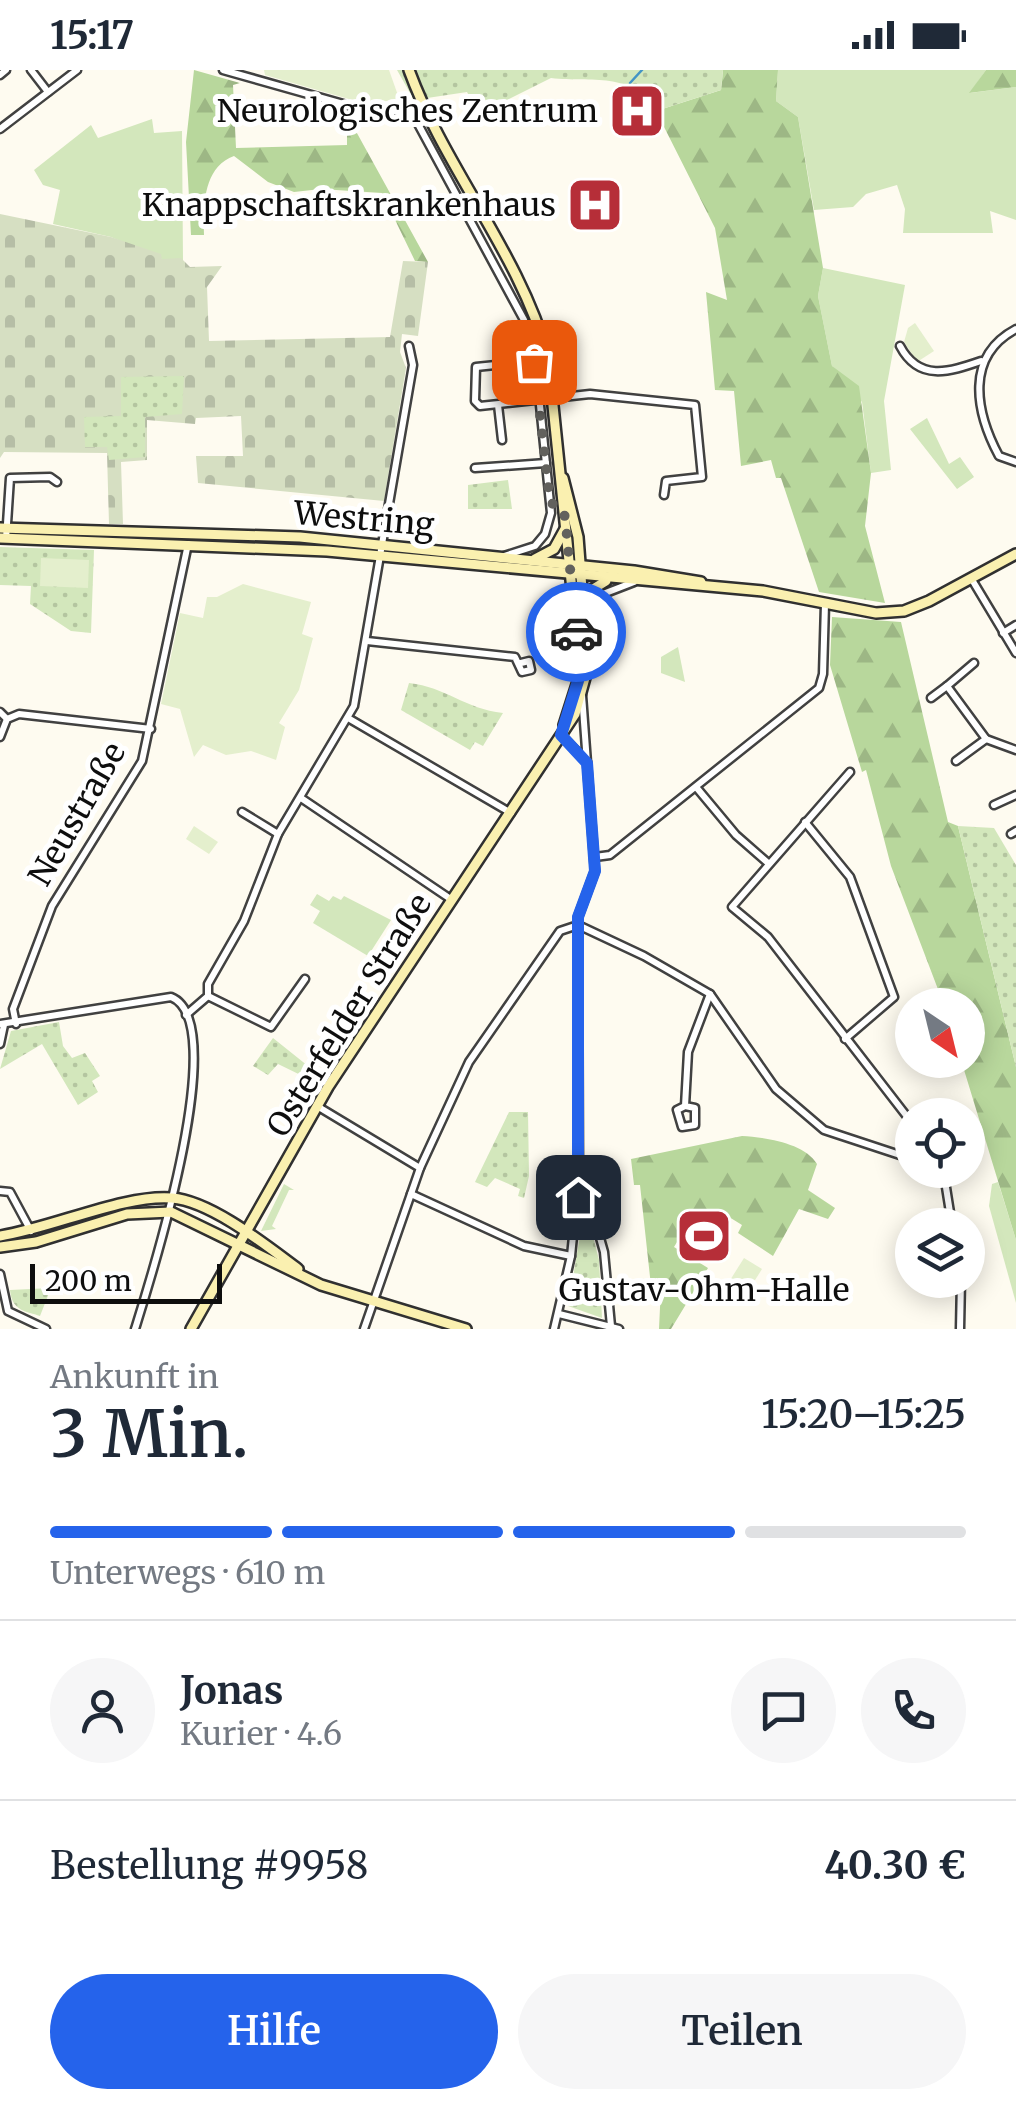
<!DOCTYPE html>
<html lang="de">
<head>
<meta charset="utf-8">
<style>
  :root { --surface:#fff; --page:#f6f6f7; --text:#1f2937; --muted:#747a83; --line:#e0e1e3; --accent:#2563eb }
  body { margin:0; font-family:Merriweather,serif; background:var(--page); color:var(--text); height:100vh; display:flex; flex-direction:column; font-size:38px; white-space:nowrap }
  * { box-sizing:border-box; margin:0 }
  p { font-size:32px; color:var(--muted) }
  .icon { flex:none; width:55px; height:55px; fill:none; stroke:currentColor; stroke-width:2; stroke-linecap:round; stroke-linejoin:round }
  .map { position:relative; height:1259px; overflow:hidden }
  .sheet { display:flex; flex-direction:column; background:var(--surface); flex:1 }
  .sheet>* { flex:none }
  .needle { width:65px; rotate:145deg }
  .fabs { position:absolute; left:895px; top:918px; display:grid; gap:20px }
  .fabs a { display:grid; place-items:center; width:90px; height:90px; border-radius:50%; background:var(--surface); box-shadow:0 5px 25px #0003; font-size:50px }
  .scale { position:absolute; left:30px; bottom:25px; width:192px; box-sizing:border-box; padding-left:10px; border:5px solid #0e0e0e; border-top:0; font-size:28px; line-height:35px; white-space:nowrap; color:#0e0e0e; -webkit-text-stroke:8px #fff; paint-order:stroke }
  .pin { position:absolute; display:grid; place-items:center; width:85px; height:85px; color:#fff; margin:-42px; border-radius:20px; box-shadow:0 5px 15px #0006 }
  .courier { position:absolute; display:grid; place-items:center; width:100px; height:100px; margin:-50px; border:8px solid #2563eb; border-radius:50%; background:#fff; color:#222; box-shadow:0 2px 12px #0007 }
  .summary em { font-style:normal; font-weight:600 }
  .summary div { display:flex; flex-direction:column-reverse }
  .summary { display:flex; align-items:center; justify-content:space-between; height:170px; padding:0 50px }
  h1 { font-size:65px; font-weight:600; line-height:75px }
  .bar { display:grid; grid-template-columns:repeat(4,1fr); gap:15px 10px; align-content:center; height:120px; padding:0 50px }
  .bar i { height:12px; border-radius:8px; background:var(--line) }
  .bar .selected { background:var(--accent) }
  .bar p { grid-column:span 4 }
  .line { display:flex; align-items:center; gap:25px; padding:0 50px; border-top:2px solid var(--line) }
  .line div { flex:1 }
  .round { display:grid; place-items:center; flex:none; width:105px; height:105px; border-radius:52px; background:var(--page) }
  .primary-button { display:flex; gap:20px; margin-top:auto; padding:20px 50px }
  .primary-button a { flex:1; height:115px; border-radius:60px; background:var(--accent); color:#fff; font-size:40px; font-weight:600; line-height:115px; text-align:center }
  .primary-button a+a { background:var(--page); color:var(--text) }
  .status { display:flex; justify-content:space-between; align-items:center; height:70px; padding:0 50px; background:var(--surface); direction:ltr }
  .status svg { height:28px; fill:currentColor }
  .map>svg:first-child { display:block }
  .grass { fill:#d3e7bc }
  .forest { fill:url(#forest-firs) }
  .cemetery { fill:url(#cemetery-stones) }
  .park { fill:url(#park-dots) }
  .pitch { fill:#e4efcd }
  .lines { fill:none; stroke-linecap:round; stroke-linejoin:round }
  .stream { stroke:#4394c5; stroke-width:2.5 }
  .minor-casing { stroke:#414141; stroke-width:11 }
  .secondary-casing { stroke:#303030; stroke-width:14 }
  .minor { stroke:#fff; stroke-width:6 }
  .secondary { stroke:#faf0b0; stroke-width:9 }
  .done { stroke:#62615d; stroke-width:10; stroke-dasharray:0 18 }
  .route { stroke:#2563eb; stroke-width:12 }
  .labels { text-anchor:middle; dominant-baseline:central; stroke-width:10; stroke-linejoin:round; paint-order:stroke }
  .poi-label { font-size:32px; fill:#0e0e0e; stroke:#fff; text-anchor:end }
  .street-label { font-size:32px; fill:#0e0e0e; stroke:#fff }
</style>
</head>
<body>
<div class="status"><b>15:17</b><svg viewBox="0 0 49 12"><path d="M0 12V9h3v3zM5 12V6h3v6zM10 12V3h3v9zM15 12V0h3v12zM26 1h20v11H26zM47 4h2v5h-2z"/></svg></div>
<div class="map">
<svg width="1016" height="1259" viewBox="0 0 1016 1259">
  <defs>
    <pattern id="forest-firs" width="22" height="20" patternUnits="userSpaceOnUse" patternTransform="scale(2.5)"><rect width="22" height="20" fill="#b8d79c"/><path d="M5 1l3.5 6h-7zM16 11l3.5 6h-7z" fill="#9db785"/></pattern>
    <pattern id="cemetery-stones" width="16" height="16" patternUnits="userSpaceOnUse" patternTransform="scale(2.5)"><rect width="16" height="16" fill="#d6dfc2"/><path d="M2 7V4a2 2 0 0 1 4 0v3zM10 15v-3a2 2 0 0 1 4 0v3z" fill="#b6bea6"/></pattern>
    <pattern id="park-dots" width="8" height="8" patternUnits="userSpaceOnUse" patternTransform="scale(2.5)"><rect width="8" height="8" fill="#d3e7bc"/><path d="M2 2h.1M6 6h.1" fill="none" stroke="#b4c5a0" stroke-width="1.8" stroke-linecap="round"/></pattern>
  </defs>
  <rect width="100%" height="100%" fill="#fefbf0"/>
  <g class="grass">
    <path d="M778,0H986L970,23L1016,17V150L990,141L993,163H903L905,139L897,115L866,124L853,137L814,140L798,47L776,31Z"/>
    <path d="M152,49L154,63L182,61L183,191L162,189L111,167L53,154L60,120L43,115L34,100L91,55L98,68Z"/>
    <path d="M823,198L905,215L884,331L891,400L871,403L862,332L832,296L818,226Z"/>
    <path d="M927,348L949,394L960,387L974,407L957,419L910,359Z"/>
    <path d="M678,577L685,612L661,603V587Z"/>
    <path d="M317,824L329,831L333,826L341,830L344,826L391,850L368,886L313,853L320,841L310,835Z"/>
    <path d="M998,1112L1016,1170V1233L989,1136L992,1114Z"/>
    <path d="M284,1114L294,1120H289L272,1156L276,1159L261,1161Z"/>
  </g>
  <g class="forest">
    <path d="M194,0L240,13L233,15L236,78L347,75V45L428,192L415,191L382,123L321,119L294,122L268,112L234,86C203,97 203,137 204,165H191L186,72Z"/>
    <path d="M723,0H778L776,31L798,47L823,198L818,226L832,296L859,316L871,403L865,456L885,533L819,522L781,408H776L771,390L741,396L734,321L715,320L706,222L727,230L715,158L656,41L721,20Z"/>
    <path d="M986,0H1016V17L969,23Z"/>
    <path d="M832,547L901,552L948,752L958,756L1016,997V1170L961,990H968V935H944L891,796L866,700L862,702L830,595Z"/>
    <path d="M742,1066C764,1067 805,1073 817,1094L808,1120L835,1138L828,1149L799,1139L773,1186L738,1163L742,1155L721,1142L715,1150L697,1139L674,1177L708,1198L671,1259H659L661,1216H651L640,1115H634L631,1089Z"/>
  </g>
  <path class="cemetery" d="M0,144L111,167L161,184L162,189L181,188L190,197L222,196L207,217L209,271L390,267L403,191L428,192L418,266L402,264L400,282L406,298L384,431L198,413L196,386H243L241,346L196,348L195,354L147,350V390L121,392L123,454H109L107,383L4,382L0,388Z"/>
  <g class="park">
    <path d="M397,0H723L721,20L656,41C631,0 592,13 551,8L479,44L467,22L414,30Z"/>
    <path d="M184,306L182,344L145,347V387L109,390L107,377H85L84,347L121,346V307Z"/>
    <path d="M508,410L512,439H468V415Z"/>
    <path d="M0,477L94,480L91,563L71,561L30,534L31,516L0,515Z"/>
    <path d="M409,613C446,617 465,639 503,643L483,676L475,672L470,680L401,640Z"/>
    <path d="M958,756L994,758L1016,795V997Z"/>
    <path d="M59,952L63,976L72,988L85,983L100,1006L92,1011L98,1022L78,1035L42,974L0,999L11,961Z"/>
    <path d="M273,968L323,1008L319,1014L278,994L268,1005L253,996Z"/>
    <path d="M509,1042H528L529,1106L524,1128L518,1126L520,1119L495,1108L487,1117L475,1112Z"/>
    <path d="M584,1143H587L599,1190L602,1248L568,1236Z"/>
    <path d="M51,1218L40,1246C27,1241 12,1242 10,1220Z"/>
  </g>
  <g class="pitch">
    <path d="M264,0H389L400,31H356L265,5Z"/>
    <path d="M915,253L934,281L917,292L904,272L908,258Z"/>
    <path d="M41,488L89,490L88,518L40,516Z"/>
    <path d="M243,514L311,532L302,564L313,568L299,620L279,653L285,657L276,690L251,681L226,685L203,675L194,687L180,639L161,634L180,543L203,548L207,527H217Z"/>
    <path d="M194,756L218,772L209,784L186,769Z"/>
    <path d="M744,1188L762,1199L740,1234L722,1223Z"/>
  </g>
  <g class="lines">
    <path class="stream" d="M630,13L642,0"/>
    <g class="minor-casing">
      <g id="minor">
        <path d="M31,0L48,22"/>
        <path d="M223,0L368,41H424"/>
        <path d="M0,5L6,0"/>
        <path d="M411,41L524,250L537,306L551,443L545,464L535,476L504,486"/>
        <path d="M0,59L77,0"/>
        <path d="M1016,259C965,286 975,341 999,386L1016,392"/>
        <path d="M900,276C919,312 949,302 981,291"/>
        <path d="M534,291L476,297L475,331L480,336L590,324L695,335L702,407L666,411L664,425"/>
        <path d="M498,335L502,370"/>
        <path d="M475,398L546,393"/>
        <path d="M6,469L10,408L50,407L57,412"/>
        <path d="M971,508L1016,583"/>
        <path d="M1003,563L1016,555"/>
        <path d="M367,571L515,587L522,602L531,600L529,591L521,593"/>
        <path d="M974,593L947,616L986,669L1016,680"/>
        <path d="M588,597L598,594V530L603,524L634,512"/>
        <path d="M931,628L947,616"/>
        <path d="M0,642L7,649"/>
        <path d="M348,648L511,743"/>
        <path d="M561,665L587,692"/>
        <path d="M0,667L7,649L19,644L151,659"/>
        <path d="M956,691L986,669"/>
        <path d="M850,702L732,837L768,867L912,1053"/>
        <path d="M696,717L736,765L768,793"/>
        <path d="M301,728L452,830"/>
        <path d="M994,735L1016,725"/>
        <path d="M242,742L278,764"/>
        <path d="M805,752L850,807L894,927L845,969"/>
        <path d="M1011,764L1016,761"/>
        <path d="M595,787L610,785L819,618L823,604L825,534"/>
        <path d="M578,855L644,886L710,924L776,1019L824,1060L912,1089"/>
        <path d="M208,926L271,957L305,909"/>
        <path d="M186,945L208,926V914L244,851L278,764L354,636L413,295L409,276"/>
        <path d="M0,954L171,927C233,951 150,1211 135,1259"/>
        <path d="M16,954L13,939L52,836L142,691L188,474"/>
        <path d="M0,974L4,955"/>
        <path d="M317,1036L420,1098"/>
        <path d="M685,1036L695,1038V1055L682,1057L677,1040L685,1036L688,982L710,924"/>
        <path d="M939,1100L945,1111L952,1155"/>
        <path d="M0,1121L10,1122L31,1161"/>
        <path d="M411,1124L524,1176L571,1186"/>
        <path d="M577,1127L589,1129L604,1182L611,1256"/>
        <path d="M0,1204L8,1241L46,1259"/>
        <path d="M559,1244L619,1259"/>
        <path d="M364,1259L420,1098L469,992L560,861L578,855"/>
        <path d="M554,1259L571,1186L579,1107L578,847L595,801L582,625"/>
        <path d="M960,1259L961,1210"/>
      </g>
    </g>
    <g class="secondary-casing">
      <g id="secondary">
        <path d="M409,0C445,99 520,184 548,287L579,588L578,611L564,655"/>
        <path d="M0,458L300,467L634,501L701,512"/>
        <path d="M0,468L327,481L763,521L876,543L904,541L929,531L1016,484"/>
        <path d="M535,489L554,479L565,459"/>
        <path d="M584,535L593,519L606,511"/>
        <path d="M0,1166C52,1158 125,1124 172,1128C211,1131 267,1176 298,1199"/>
        <path d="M0,1177L36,1172L127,1144L171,1142L321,1215L466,1259"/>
        <path d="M191,1259L328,1017L575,644L588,597L578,467L563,408"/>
      </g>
    </g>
    <use href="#minor" class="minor"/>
    <use href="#secondary" class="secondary"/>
  </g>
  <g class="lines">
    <path class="done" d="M534,292L550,432L564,442L566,456L576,562"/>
    <path class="route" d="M576,562L578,611L561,665L587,693L595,801L578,847V1127"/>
  </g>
  <defs>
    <g id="hospital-square" transform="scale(2.875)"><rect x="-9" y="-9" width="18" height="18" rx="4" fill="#b62e38" stroke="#fff"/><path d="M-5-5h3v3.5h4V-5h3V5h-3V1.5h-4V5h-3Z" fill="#fff"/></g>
    <g id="stadium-square" transform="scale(2.875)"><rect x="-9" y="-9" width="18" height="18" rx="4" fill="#b62e38" stroke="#fff"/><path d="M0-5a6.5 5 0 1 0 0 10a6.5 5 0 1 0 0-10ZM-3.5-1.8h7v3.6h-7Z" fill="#fff"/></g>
  </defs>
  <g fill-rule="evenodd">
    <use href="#hospital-square" x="637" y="41"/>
    <use href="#hospital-square" x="595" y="135"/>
    <use href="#stadium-square" x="704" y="1166"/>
  </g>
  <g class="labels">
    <g class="poi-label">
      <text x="598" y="41">Neurologisches Zentrum</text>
      <text x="556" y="135">Knappschaftskrankenhaus</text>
      <text x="704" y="1220" text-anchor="middle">Gustav-Ohm-Halle</text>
    </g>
    <g class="street-label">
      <text transform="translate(364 449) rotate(5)">Westring</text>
      <text transform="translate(77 744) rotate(-60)">Neustraße</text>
      <text transform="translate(349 945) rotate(-58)">Osterfelder Straße</text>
    </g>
  </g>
</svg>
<div class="fabs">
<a><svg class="needle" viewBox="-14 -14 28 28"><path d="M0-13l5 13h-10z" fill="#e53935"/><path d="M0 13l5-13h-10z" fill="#747a83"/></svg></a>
<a><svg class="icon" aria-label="locate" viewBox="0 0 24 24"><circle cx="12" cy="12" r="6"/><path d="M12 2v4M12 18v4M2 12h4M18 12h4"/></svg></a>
<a><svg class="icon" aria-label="layers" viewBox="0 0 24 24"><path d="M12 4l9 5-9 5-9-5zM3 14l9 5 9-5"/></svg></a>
</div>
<div class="scale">200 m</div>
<div class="pin" style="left:534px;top:292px;background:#ea580c"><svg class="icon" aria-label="bag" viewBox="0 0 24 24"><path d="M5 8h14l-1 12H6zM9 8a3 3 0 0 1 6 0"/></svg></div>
<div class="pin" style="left:578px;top:1127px;background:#1f2937"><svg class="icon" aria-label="home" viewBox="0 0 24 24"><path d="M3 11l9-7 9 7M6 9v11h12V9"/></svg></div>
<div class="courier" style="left:576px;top:562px"><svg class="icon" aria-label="car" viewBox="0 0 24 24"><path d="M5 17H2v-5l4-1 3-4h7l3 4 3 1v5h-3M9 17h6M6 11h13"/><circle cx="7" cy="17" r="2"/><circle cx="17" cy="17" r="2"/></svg></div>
</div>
<section class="sheet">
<div class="summary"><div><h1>3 Min.</h1><p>Ankunft in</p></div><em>15:20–15:25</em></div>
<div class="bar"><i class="selected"></i><i class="selected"></i><i class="selected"></i><i></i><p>Unterwegs · 610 m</p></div>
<div class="line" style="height:180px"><a class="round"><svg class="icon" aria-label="person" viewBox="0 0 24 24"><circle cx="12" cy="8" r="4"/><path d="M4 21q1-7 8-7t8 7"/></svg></a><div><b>Jonas</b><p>Kurier · 4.6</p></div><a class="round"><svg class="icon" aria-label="chat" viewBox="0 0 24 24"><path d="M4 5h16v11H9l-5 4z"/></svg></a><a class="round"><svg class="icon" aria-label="phone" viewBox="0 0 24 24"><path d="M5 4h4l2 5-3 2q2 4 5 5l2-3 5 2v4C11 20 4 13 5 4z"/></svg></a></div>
<div class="line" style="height:130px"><div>Bestellung #9958</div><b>40.30 €</b></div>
<div class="primary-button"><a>Hilfe</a><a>Teilen</a></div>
</section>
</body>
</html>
